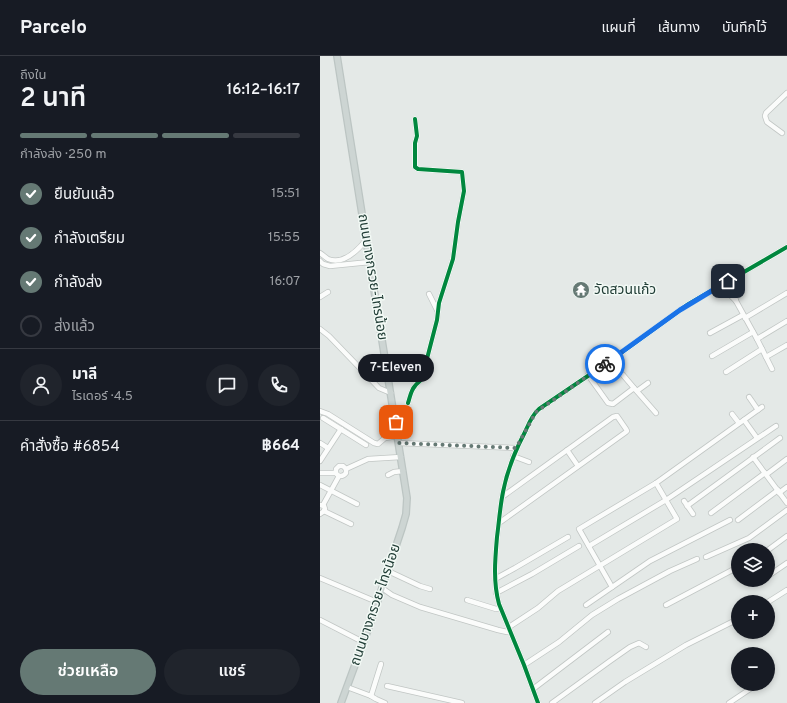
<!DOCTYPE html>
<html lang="th">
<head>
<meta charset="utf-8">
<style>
  :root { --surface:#171b24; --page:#20242c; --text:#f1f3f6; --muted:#9ea1a6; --line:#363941; --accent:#657974 }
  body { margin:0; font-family:Overpass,"Noto Sans Thai",sans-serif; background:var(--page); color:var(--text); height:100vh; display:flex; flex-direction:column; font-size:15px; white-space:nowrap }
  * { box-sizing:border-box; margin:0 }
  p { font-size:13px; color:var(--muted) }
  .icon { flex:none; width:22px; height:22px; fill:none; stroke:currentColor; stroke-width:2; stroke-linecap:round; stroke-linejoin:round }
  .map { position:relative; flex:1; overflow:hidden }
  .side { display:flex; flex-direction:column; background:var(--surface); width:320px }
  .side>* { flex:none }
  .buttons { position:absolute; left:411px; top:487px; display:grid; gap:8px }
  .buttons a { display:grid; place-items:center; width:44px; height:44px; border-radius:50%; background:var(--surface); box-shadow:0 2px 6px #0003; font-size:20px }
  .pin { position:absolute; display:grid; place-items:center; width:34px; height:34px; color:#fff; margin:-17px; border-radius:8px; box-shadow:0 2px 6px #0006 }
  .courier { position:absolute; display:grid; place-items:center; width:40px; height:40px; margin:-20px; border:3px solid #1a73e8; border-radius:50%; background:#fff; color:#222; box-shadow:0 1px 5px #0007 }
  .bubble { position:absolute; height:28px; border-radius:14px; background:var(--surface); box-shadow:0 2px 6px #0003; font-size:13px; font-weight:600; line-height:28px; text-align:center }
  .overview em { font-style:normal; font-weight:600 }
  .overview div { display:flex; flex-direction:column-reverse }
  .overview { display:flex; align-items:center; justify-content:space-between; height:68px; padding:0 20px }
  h1 { font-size:26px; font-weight:600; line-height:30px }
  .bar { display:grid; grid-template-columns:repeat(4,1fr); gap:6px 4px; align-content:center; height:48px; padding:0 20px }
  .bar i { height:5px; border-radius:3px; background:var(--line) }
  .bar .current { background:var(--accent) }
  .bar p { grid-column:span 4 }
  .line { display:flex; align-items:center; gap:10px; padding:0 20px; border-top:1px solid var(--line) }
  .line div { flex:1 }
  .round { display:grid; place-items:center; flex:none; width:42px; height:42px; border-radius:21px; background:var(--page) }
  ol { padding:0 20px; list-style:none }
  li { display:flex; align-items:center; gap:12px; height:44px }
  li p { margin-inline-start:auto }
  li .icon { padding:4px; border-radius:50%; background:var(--accent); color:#fff; stroke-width:4 }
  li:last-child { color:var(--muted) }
  li i { width:22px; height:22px; border:2px solid var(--line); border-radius:50% }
  .action { display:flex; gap:8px; margin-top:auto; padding:8px 20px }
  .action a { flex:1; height:46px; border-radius:24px; background:var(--accent); color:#fff; font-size:16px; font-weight:600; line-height:46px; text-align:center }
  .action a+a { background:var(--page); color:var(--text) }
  header { display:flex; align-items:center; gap:24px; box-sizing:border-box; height:56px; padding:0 20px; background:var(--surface); border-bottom:1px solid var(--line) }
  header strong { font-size:19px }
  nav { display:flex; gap:22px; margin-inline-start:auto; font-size:14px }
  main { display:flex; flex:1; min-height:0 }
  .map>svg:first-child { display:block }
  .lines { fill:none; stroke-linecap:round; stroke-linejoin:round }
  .minor-casing { stroke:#c1c6c4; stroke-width:6 }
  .major-casing { stroke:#bcc5c3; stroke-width:8 }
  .minor { stroke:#fbfcfb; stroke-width:4.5 }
  .major { stroke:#cdd5d3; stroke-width:5.5 }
  .cycleway-casing { stroke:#f2f9f5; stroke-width:6 }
  .cycleway { stroke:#00873e; stroke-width:4 }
  .done { stroke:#657974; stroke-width:4; stroke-dasharray:0 7.2 }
  .route { stroke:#1a73e8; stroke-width:5 }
  .labels { text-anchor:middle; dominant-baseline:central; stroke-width:3; stroke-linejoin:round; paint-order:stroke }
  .street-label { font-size:14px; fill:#213d36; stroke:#f2f9f5 }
  .poi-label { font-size:14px; fill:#213d36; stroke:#f2f9f5; text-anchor:start }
</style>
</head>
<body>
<header>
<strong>Parcelo</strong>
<nav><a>แผนที่</a><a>เส้นทาง</a><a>บันทึกไว้</a></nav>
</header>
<main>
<section class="side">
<div class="overview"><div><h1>2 นาที</h1><p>ถึงใน</p></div><em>16:12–16:17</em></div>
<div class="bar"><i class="current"></i><i class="current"></i><i class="current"></i><i></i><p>กำลังส่ง · 250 m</p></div>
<ol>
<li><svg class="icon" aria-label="check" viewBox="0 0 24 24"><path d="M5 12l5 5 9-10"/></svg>ยืนยันแล้ว<p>15:51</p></li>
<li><svg class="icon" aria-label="check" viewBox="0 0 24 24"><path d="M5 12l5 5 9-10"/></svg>กำลังเตรียม<p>15:55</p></li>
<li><svg class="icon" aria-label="check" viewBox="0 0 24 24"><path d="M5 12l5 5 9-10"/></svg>กำลังส่ง<p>16:07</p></li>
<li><i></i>ส่งแล้ว</li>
</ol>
<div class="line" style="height:72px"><a class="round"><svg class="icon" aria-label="person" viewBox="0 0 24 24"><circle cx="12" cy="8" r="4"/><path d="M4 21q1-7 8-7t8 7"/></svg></a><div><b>มาลี</b><p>ไรเดอร์ · 4.5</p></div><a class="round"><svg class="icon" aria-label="chat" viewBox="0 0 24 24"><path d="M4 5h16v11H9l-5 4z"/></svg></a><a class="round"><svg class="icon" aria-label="phone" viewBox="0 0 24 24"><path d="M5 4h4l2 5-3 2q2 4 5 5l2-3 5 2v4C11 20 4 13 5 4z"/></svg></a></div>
<div class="line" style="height:52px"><div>คำสั่งซื้อ #6854</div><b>฿664</b></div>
<div class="action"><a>ช่วยเหลือ</a><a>แชร์</a></div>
</section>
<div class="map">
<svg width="467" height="647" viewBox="0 0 467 647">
  <rect width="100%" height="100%" fill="#e4e9e7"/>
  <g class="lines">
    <g class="minor-casing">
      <g id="minor">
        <path d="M462,77L447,66L445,60L446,57L467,37"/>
        <path d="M0,197C3,199 5,201 8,203C23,209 38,194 46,184"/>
        <path d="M0,205L3,208L10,210L50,206"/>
        <path d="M408,225L414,236L416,245"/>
        <path d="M404,228L409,238L416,245L437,283L467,265"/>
        <path d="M109,238L118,256"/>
        <path d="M0,241L8,236"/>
        <path d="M425,262L467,237"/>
        <path d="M0,273L9,280L59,332L71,337"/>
        <path d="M390,277L423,259"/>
        <path d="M437,283L452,313"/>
        <path d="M392,300L433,276"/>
        <path d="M446,301L467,289"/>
        <path d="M406,316L442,293"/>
        <path d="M268,319L288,347L293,348L314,332L336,357"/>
        <path d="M303,319L314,332"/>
        <path d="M317,335L328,327"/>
        <path d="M429,341L438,354"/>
        <path d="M88,347C90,341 91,334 95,330C97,327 100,326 102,322L117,264L119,247L133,203L138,166L144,135L142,116L98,113L95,111V87L97,80L95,63"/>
        <path d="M0,355L8,358L54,387L58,388L65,382L78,380"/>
        <path d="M412,358L419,367"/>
        <path d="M3,362L46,389"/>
        <path d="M424,364L437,382"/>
        <path d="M0,387L8,392"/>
        <path d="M79,387L196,392"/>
        <path d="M247,394L258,410"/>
        <path d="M193,400L209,406"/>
        <path d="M433,401L467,447"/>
        <path d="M0,405L21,373"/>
        <path d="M26,413L48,403L81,401"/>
        <path d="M0,417H16C18,421 23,421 26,417V413L23,410H19L16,413V417"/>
        <path d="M447,418L467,403"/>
        <path d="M68,419L74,416L83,415"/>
        <path d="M0,429L37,448"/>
        <path d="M459,437L467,431"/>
        <path d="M364,445L373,458"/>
        <path d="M0,449L4,450L5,453L3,456L0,458"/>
        <path d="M3,449L19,420"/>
        <path d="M367,450L460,382"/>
        <path d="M4,455L31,468"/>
        <path d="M391,457L445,417"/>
        <path d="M418,464L458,434"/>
        <path d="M179,467L306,376L307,375L306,373L297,360L293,361L182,441"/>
        <path d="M269,490L346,444L456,370"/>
        <path d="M448,494L467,480"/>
        <path d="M386,501L429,482L467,454"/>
        <path d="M68,515L100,530L110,533"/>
        <path d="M448,520L467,507"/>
        <path d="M0,522L57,546"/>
        <path d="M175,523L195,512L248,481"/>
        <path d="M292,531L259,473L336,427L442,351"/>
        <path d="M62,532L72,539L100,551L178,574L187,576L190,575"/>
        <path d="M176,537L212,518L259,490"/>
        <path d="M147,544L176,553H181"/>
        <path d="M448,546L467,534"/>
        <path d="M266,549L330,505L410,464"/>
        <path d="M346,549L418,511"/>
        <path d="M0,564L43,586"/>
        <path d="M189,571L218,552L238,535L357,463L336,427"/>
        <path d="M204,609L239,586L272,559L298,543L350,515L377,503"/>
        <path d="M67,630L142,647"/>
        <path d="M27,631L51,640L61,608"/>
        <path d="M213,633L288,576"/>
        <path d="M51,640L56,643L65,647"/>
        <path d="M218,647L204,609L179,548C173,526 175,504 177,481C179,466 180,451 183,436C187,415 195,395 205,376C209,367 212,359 219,353L287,307L367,249L467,191"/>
        <path d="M232,647L290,605L310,591L319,587L326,591"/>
        <path d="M275,647L305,626L366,589L418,563"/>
        <path d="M409,647L433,631"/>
      </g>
    </g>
    <g class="major-casing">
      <path id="major" d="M17,0L87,442L86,458L82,472L49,571L21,647"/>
    </g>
    <use href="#minor" class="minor"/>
    <use href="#major" class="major"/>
    <g class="cycleway-casing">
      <g id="cycleway">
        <path d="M88,347C90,341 91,334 95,330C97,327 100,326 102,322L117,264L119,247L133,203L138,166L144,135L142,116L98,113L95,111V87L97,80L95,63"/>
        <path d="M218,647L204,609L179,548C173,526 175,504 177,481C179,466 180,451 183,436C187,415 195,395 205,376C209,367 212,359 219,353L287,307L367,249L467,191"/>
      </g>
    </g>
    <use href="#cycleway" class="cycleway"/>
  </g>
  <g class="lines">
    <path class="done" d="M76,366L79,387L196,392L216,356L285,308"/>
    <path class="route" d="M285,308L360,254L408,225"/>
  </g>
  <defs>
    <g id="temple-disc" transform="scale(0.9)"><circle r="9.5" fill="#657974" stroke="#f2f9f5"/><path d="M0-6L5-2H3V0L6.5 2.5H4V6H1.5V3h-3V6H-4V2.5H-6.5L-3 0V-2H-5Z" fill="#fff"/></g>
  </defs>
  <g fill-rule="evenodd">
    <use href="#temple-disc" x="261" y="234"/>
  </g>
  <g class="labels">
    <g class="street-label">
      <text transform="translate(52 221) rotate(81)">ถนนบางกรวย-ไทรน้อย</text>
      <text transform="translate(56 549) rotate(-71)">ถนนบางกรวย-ไทรน้อย</text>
    </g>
    <g class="poi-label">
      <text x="274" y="234">วัดสวนแก้ว</text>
    </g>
  </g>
</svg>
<div class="buttons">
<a><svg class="icon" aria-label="layers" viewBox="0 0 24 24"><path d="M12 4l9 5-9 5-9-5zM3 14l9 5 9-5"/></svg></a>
<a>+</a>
<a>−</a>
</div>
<div class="pin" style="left:76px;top:366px;background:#ea580c"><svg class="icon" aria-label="bag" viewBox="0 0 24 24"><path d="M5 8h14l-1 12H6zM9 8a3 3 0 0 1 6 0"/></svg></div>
<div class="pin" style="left:408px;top:225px;background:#1f2937"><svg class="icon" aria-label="home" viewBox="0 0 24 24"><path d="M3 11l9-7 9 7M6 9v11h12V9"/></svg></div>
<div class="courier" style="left:285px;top:308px"><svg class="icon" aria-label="bike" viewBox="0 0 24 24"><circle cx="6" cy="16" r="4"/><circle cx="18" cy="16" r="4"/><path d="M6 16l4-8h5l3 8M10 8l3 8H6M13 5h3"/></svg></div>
<div class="bubble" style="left:38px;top:298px;width:76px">7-Eleven</div>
</div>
</main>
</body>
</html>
